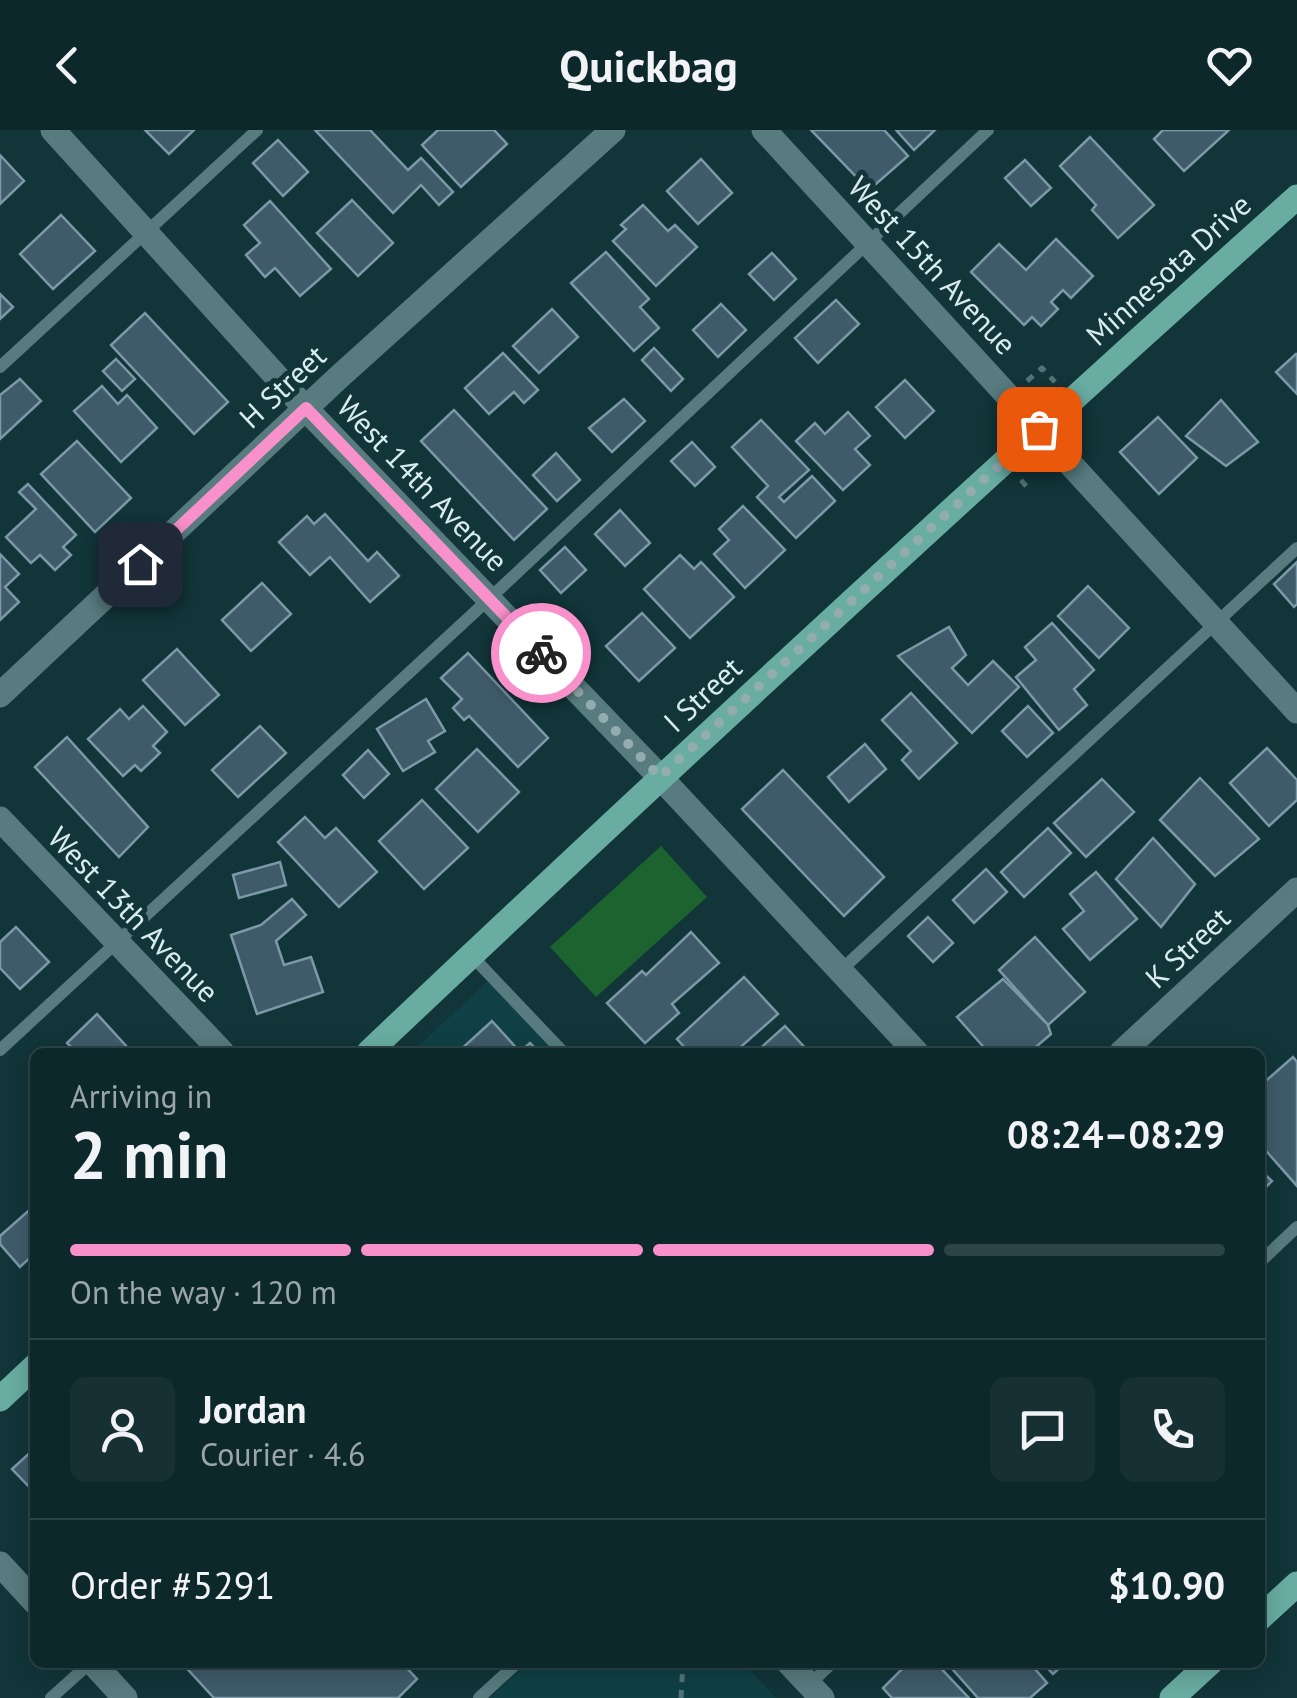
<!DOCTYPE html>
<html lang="en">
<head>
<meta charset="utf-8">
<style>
  :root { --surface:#0d282b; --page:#163033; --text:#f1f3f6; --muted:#9aa6a9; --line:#2d4447; --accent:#f890cc }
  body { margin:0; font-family:"PT Sans",sans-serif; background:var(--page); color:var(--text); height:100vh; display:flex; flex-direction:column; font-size:38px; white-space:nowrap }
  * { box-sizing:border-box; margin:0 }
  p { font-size:32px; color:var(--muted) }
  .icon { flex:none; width:55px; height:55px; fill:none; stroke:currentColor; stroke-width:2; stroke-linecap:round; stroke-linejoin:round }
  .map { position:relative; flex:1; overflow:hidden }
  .details { position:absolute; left:30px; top:918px; width:1235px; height:620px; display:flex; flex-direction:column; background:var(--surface); border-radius:15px; box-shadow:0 5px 25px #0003,0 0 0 2px var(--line) }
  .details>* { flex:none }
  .pin { position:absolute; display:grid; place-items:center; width:85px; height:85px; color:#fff; margin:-42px; border-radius:20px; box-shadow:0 5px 15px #0006 }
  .courier { position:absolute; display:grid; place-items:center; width:100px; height:100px; margin:-50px; border:8px solid #f890cc; border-radius:50%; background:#fff; color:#222; box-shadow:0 2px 12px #0007 }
  .summary em { font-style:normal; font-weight:800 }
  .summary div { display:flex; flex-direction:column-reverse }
  .summary { display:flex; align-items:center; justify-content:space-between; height:170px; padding:0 40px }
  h1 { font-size:65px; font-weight:800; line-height:75px }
  .bar { display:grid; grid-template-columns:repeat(4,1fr); gap:15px 10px; align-content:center; height:120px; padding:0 40px }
  .bar i { height:12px; border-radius:8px; background:var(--line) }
  .bar .selected { background:var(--accent) }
  .bar p { grid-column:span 4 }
  .line { display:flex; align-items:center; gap:25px; padding:0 40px; border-top:2px solid var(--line) }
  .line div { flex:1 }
  .round { display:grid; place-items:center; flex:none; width:105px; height:105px; border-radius:15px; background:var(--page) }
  header { display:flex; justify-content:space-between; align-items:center; height:130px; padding:0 40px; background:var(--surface); font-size:45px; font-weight:800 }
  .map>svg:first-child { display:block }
  .built { fill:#0f4045 }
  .green { fill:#1c6330 }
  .building { fill:#3f5b6a; stroke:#7c99a9; stroke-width:2.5 }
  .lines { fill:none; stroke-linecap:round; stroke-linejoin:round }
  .path { stroke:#547376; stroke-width:5; stroke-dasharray:8 8; stroke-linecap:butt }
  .lane { stroke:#577b7f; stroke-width:12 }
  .street { stroke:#577b7f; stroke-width:25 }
  .secondary { stroke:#577b7f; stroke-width:25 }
  .primary { stroke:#68aca2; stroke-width:25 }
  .done { stroke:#93acaf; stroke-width:10; stroke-dasharray:0 18 }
  .route { stroke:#f890cc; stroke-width:12 }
  .labels { text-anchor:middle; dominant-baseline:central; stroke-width:10; stroke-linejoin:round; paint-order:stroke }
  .street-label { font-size:30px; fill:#d9ecee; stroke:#113539 }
</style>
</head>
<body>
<header><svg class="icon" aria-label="back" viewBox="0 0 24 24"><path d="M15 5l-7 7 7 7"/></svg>Quickbag<svg class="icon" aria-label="heart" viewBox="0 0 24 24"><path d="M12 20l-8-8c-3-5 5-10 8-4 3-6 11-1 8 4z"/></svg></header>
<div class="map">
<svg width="1297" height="1568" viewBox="0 0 1297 1568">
  <rect width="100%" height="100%" fill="#113539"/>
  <g class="built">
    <path d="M488,851L556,922H412Z"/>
    <path d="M527,1533H743L776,1568H490Z"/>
  </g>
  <path class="green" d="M661,716L707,767L596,867L550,817Z"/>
  <g class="building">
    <path d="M145,0H194L169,24Z"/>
    <path d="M315,0H370L408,40L421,28L453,62L439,75L421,55L393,83Z"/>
    <path d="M438,0H494L507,14L461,57L422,15Z"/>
    <path d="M811,0H884L908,26L869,60Z"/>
    <path d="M896,0H935L914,20Z"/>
    <path d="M1163,0H1229L1184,41L1154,9Z"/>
    <path d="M1090,7L1154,75L1118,108L1092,80L1096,75L1060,36Z"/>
    <path d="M278,10L308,42L283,66L253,33Z"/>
    <path d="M0,25L24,51L0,74Z"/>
    <path d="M701,29L732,63L698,94L667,61Z"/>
    <path d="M1025,30L1051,58L1031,76L1005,48Z"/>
    <path d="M352,70L393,113L358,146L317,103Z"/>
    <path d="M270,71L331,139L300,166L275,138L265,147L246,125L260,113L244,95Z"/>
    <path d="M643,75L668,101L675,95L697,117L656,156L613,111L626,99L621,95Z"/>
    <path d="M61,85L95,121L53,159L20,124Z"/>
    <path d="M1056,109L1093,146L1071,168L1063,160L1051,172L1058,179L1041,196L1032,187L1024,195L971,142L999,114L1026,140Z"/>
    <path d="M606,122L649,169L640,177L659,198L634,221L571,153Z"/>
    <path d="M772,123L796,149L774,170L749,144Z"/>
    <path d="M0,164L13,177L0,189Z"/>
    <path d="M836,170L859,194L818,233L795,208Z"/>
    <path d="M721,174L746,200L718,227L693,200Z"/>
    <path d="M552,179L578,207L539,243L513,216Z"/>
    <path d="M145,183L228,272L194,304L111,215Z"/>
    <path d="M654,218L683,249L671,261L642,230Z"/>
    <path d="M503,223L538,260L524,273L514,262L489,284L465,258Z"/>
    <path d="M1296,224L1297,225V264L1276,242Z"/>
    <path d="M116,229L135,249L122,261L103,241Z"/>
    <path d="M20,249L41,271L0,309V265Z"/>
    <path d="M905,250L934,281L905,308L876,277Z"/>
    <path d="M102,256L118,274L127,265L157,298L121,332L74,281Z"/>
    <path d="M624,269L645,291L612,322L589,298Z"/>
    <path d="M1221,270L1258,312L1226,336L1186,306Z"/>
    <path d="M454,280L547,379L514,410L421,311Z"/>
    <path d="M848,282L870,306L855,319L870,335L843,360L796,311L815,293L825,304Z"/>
    <path d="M1158,287L1197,328L1159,364L1120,322Z"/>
    <path d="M761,290L809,340L779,367L784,372L812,346L835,371L796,408L757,367L768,356L732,317Z"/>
    <path d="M77,311L131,368L95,402L41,344Z"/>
    <path d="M692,312L715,337L695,356L671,331Z"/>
    <path d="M556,323L580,350L557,371L533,345Z"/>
    <path d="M28,354L76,405L63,417L71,425L55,440L40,425L31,433L6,407L36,379L19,362Z"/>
    <path d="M743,376L785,420L745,458L714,424L729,410L719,399Z"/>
    <path d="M620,380L650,413L625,436L595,404Z"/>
    <path d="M325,384L368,431L377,422L399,446L370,472L330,427L310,445L279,412L307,386L314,394Z"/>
    <path d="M565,417L586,440L561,463L540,440Z"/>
    <path d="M0,424L19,444L5,457L19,472L0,490Z"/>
    <path d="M680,425L694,439L701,432L734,467L690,508L644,459Z"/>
    <path d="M1297,432V474L1294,477L1274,454Z"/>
    <path d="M262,453L291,484L251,521L222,490Z"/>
    <path d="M1088,456L1129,498L1099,528L1058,486Z"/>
    <path d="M642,483L675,518L639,551L606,516Z"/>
    <path d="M1052,493L1094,540L1074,559L1087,575L1059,600L1016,547L1036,530L1025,517Z"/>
    <path d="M949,497L966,525L952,538L968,555L993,531L1019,557L972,603L898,526Z"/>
    <path d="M177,519L219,565L185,595L143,550Z"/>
    <path d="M468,523L548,608L518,637L469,586L464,590L453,578L462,569L441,548Z"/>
    <path d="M911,563L957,613L919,649L902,630L911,621L882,590Z"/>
    <path d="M426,569L445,601L428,611L435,622L403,641L377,599Z"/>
    <path d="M143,576L167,602L153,616L160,623L141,641L135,635L123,646L88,609L120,579L129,589Z"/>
    <path d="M1028,576L1053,603L1027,627L1002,601Z"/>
    <path d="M260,596L286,623L238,667L212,640Z"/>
    <path d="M67,607L148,697L119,727L35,637Z"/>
    <path d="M865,614L886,639L849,672L828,647Z"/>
    <path d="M1267,618L1297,650V670L1269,696L1230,653Z"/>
    <path d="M477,619L519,662L478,702L436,659Z"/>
    <path d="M368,620L389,644L364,668L343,645Z"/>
    <path d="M783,640L884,747L844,786L742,679Z"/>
    <path d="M1200,648L1259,709L1215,746L1160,690Z"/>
    <path d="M1102,649L1134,682L1086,727L1054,693Z"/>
    <path d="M422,670L468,718L424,759L379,711Z"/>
    <path d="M305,687L325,708L336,698L377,742L339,777L278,712Z"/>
    <path d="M1048,698L1071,723L1024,767L1001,742Z"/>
    <path d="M1153,708L1195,754L1161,797L1116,749Z"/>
    <path d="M280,732L286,755L239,768L233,745Z"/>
    <path d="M986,739L1007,762L974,793L953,770Z"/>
    <path d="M1096,742L1137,789L1090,830L1063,799L1084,781L1070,764Z"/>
    <path d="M292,769L306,785L276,811L284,835L311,827L323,862L257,884L231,805L261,795Z"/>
    <path d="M928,787L953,813L933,832L908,806Z"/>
    <path d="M16,797L49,832L20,859L0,838V812Z"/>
    <path d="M691,802L719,833L672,874L679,883L645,913L607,873L642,841L646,845Z"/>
    <path d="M1035,807L1085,862L1048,895L999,840Z"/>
    <path d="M744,847L778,884L735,922H689L677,909Z"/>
    <path d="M1003,849L1048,895L1051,904L1030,922H988L957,887Z"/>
    <path d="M97,884L129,919L125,922H76L67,913Z"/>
    <path d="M492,891L520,922L530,913L539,922H458Z"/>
    <path d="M785,896L809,922H756Z"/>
    <path d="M1293,927L1297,932V1056L1260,1014V956Z"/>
    <path d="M1260,1040L1272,1051L1260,1063Z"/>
    <path d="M34,1076L35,1123L20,1137L0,1114V1106Z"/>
    <path d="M35,1318V1363L12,1339Z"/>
    <path d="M181,1532H401L417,1549L398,1568H214Z"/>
    <path d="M909,1532H935L969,1568H892L883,1558Z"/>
    <path d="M946,1532H1029L1047,1553L1030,1568H978Z"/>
    <path d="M1042,1532H1066L1053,1544Z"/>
  </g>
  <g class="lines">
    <g class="path">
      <path d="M1027,251L1042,238L1055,252"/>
      <path d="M1021,350L1031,362"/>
      <path d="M681,1568L683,1532"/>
    </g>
    <g class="lane">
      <path d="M0,237L257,0"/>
      <path d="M471,825L563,922"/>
      <path d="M840,841L1297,418"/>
      <path d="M0,920L489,469L988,0"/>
      <path d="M1260,1132L1297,1097"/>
      <path d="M809,1555L833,1532"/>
      <path d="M51,1568L91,1532"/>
      <path d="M479,1568L518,1532"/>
    </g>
    <g class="street">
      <path d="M53,0L306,279L660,647L916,922"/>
      <path d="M0,565L339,247L613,0"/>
      <path d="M0,689L222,922"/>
      <path d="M1122,922L1297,760"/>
      <path d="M0,1434L35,1472"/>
      <path d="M92,1532L125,1568"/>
    </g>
    <g class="secondary">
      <path d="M764,0L1297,581"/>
      <path d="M788,1532L822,1568"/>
    </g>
    <g class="primary">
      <path d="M369,922C674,633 984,348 1297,67"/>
      <path d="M0,1269L35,1236"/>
      <path d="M1260,1488L1297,1454"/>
      <path d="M1172,1568L1211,1532"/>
    </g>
  </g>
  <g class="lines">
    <path class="done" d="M541,523L660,647L1039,299"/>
    <path class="route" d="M140,434L306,278L541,523"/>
  </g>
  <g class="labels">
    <g class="street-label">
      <text transform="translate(933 135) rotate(47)">West 15th Avenue</text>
      <text transform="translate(1168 139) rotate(-42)">Minnesota Drive</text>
      <text transform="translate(282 256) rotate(-43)">H Street</text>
      <text transform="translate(423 353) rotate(46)">West 14th Avenue</text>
      <text transform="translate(702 564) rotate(-43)">I Street</text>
      <text transform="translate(134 784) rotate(46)">West 13th Avenue</text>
      <text transform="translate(1187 817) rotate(-43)">K Street</text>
    </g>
  </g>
</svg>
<div class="pin" style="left:1039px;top:299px;background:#ea580c"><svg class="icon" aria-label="bag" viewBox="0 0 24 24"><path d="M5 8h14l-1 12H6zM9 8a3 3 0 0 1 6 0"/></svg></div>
<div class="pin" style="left:140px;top:434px;background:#1f2937"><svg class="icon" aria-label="home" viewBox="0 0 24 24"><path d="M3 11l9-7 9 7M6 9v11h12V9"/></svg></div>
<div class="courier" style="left:541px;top:523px"><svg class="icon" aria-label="bike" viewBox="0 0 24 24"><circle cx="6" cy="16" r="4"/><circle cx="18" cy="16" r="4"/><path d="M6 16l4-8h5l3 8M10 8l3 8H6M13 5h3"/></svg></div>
<section class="details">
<div class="summary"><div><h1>2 min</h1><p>Arriving in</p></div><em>08:24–08:29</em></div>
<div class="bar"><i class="selected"></i><i class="selected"></i><i class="selected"></i><i></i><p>On the way · 120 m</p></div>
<div class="line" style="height:180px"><a class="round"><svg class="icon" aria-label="person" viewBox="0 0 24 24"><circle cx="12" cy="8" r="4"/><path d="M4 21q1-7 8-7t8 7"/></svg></a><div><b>Jordan</b><p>Courier · 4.6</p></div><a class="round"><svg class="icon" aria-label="chat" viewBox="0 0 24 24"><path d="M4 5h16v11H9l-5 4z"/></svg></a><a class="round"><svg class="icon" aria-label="phone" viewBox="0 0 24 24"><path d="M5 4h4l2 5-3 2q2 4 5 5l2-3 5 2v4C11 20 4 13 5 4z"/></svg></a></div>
<div class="line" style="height:130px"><div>Order #5291</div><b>$10.90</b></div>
</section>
</div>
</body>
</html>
